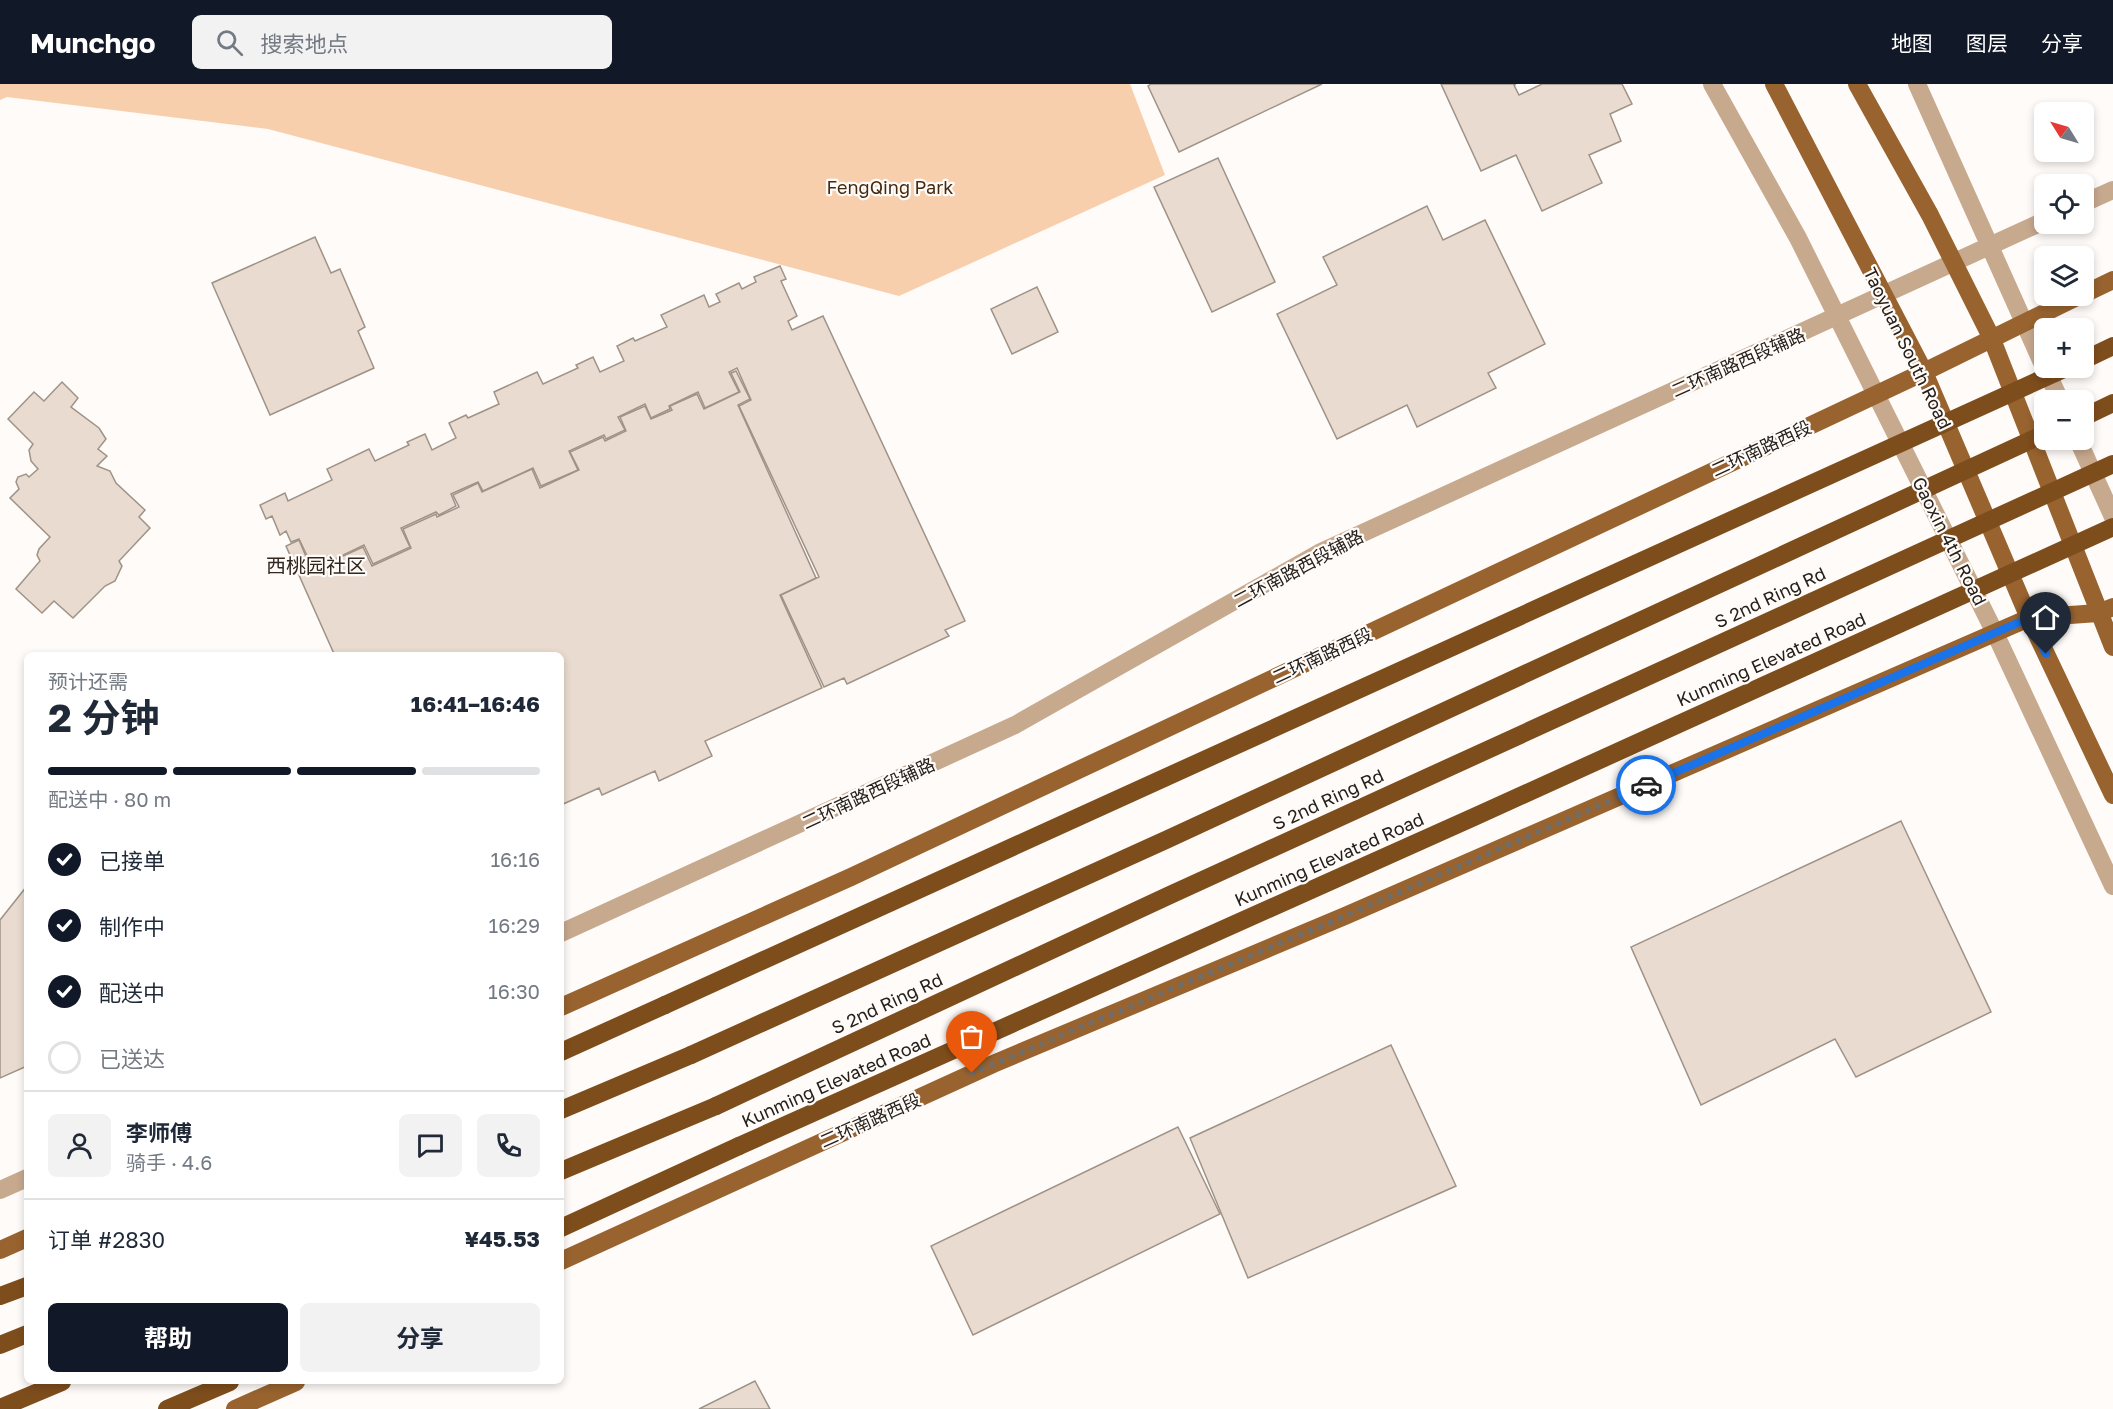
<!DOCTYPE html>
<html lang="zh">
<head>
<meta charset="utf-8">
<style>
  :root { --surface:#fff; --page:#f2f2f3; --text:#1f2937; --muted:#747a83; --line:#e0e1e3; --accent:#111827 }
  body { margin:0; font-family:"Golos Text","Noto Sans SC",sans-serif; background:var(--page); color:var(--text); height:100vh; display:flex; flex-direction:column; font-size:22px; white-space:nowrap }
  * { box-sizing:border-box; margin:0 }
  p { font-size:20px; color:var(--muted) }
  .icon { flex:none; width:33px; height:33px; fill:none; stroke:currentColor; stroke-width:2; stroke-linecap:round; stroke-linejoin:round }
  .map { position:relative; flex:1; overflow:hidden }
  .side { position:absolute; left:24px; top:568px; width:540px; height:732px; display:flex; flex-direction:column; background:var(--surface); border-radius:9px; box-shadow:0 3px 9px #0003 }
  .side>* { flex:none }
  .needle { width:39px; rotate:307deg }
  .fabs { position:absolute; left:2034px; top:18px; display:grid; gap:12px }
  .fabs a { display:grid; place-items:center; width:60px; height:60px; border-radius:9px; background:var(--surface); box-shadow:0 3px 9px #0003; font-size:30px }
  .pin { position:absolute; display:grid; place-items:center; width:51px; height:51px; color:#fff; margin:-62px -26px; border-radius:50% 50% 50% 0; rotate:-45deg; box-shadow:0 0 6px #0007 }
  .pin .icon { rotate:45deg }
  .courier { position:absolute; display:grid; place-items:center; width:60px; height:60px; margin:-30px; border:4px solid #1a73e8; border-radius:50%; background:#fff; color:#222; box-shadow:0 2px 8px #0007 }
  .summary em { font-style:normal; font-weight:700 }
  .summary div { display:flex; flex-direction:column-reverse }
  .summary { display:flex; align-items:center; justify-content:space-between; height:102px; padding:0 24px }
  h1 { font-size:39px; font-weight:700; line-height:45px }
  .bar { display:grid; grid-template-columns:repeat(4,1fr); gap:9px 6px; align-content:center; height:72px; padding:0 24px }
  .bar i { height:8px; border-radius:4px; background:var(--line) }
  .bar .current { background:var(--accent) }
  .bar p { grid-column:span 4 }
  .line { display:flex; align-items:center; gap:15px; padding:0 24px; border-top:2px solid var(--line) }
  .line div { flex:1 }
  .round { display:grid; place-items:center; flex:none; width:63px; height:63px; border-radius:9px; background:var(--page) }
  ol { padding:0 24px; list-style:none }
  li { display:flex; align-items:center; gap:18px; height:66px }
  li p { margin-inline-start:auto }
  li .icon { padding:6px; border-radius:50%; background:var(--accent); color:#fff; stroke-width:4 }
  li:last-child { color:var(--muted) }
  li i { width:33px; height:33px; border:3px solid var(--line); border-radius:50% }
  .action { display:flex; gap:12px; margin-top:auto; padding:12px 24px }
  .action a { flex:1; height:69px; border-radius:9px; background:var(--accent); color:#fff; font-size:24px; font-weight:700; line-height:69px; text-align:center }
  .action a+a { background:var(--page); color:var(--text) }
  header { display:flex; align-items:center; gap:36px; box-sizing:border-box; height:84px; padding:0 30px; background:var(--accent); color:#fff }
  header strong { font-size:28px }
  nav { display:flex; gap:33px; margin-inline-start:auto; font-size:21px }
  .search { width:420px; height:54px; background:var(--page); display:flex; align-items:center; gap:15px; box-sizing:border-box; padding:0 21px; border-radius:9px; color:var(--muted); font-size:22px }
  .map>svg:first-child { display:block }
  .green { fill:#f7cfad }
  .building { fill:#e9dbcf; stroke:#9f9287; stroke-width:1.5 }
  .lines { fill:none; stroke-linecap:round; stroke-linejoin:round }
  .minor { stroke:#c7a98e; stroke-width:18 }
  .major { stroke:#98632f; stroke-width:18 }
  .highway { stroke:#7e4d1c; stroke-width:18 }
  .highway-bridge { stroke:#7e4d1c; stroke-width:18 }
  .done { stroke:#716d68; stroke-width:6; stroke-dasharray:0 10.8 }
  .route { stroke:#1a73e8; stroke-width:8 }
  .labels { text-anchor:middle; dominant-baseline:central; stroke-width:4.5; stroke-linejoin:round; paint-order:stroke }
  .park-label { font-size:18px; fill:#452a0e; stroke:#fefbf8 }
  .street-label { font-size:18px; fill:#25201b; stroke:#fefbf8 }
  .neighbourhood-label { font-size:20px; fill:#32281f; stroke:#fefbf8 }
</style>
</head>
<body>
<header>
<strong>Munchgo</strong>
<div class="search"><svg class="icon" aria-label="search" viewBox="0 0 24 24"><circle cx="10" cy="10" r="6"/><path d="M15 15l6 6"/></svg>搜索地点</div>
<nav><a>地图</a><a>图层</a><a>分享</a></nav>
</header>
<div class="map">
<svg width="2113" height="1325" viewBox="0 0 2113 1325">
  <rect width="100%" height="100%" fill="#fefbf8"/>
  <path class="green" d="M0,0H1130L1165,91L899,212L268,45L7,13L0,16Z"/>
  <g class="building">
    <path d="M1151,0H1322L1179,68L1148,2Z"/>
    <path d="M1441,0H1516L1514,1L1519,11L1542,0H1622L1632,20L1610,30L1621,57L1589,71L1602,99L1542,127L1516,71L1481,87Z"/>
    <path d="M1218,74L1275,198L1212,228L1154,103Z"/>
    <path d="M1427,122L1443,156L1485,136L1545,260L1488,289L1496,304L1417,343L1407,321L1337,355L1277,230L1337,201L1323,173Z"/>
    <path d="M315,153L331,189L340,185L365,243L358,247L374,284L270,331L212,199Z"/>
    <path d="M780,182L786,195L781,197L797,232L788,237L792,246L823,232L965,537L945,546L949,552L847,600L844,594L824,603L781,511L819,493L739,322L751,316L737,284L729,288L739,308L705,324L698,308L669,322L670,325L651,334L645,320L618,333L625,346L606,355L604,351L569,367L578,386L541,402L533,384L483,407L478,398L451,410L456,422L439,431L436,428L401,444L410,463L373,480L364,461L333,476L330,471L311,480L299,455L291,458L286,447L280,451L272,432L266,435L260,421L285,409L288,417L332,396L327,385L369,365L375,377L409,361L407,358L425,350L432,366L456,354L449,339L466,331L468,334L499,320L494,308L537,288L543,300L578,284L576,281L593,273L600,288L624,277L617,262L633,254L635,257L667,243L661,231L704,211L709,223L720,218L716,210L739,199L742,205L756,198L754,193Z"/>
    <path d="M1037,203L1058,248L1012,270L991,225Z"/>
    <path d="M736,287L750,315L738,321L816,494L780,511L822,604L705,657L712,672L659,697L655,687L602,711L599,704L561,721V572H335L286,462L299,456L310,482L330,472L332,477L363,463L372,482L411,464L403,445L436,430L437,433L459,423L453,411L478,399L482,408L532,385L540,404L579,386L570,368L603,353L605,357L626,347L620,333L645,322L651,335L672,326L670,322L697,310L704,325L740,308L731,289Z"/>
    <path d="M62,298L78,314L71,323L99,344L106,355L98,365L107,372L97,382L110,387L116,399L145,426L139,433L150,444L119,477L122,482L115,497L105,502L73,534L54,517L42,529L16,505L40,477L37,471L39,465L50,453L10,414L19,405L16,398L18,393L26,390L29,393L38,385L31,377L29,366L33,360L8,335L34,308L44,317Z"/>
    <path d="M1901,737L1991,928L1856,993L1835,955L1701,1021L1631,863Z"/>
    <path d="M27,802V982L0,994V836Z"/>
    <path d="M1391,961L1456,1102L1248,1194L1190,1054Z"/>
    <path d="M1178,1043L1220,1130L973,1251L931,1162Z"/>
    <path d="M755,1297L770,1325H699Z"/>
  </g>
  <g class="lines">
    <g class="minor">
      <path d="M1712,0L1798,154L1995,549L2113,802"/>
      <path d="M1917,0L2044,283"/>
      <path d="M2084,119L2113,106"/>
      <path d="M2045,284L2060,316"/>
      <path d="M2078,356L2113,433"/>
      <path d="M561,849L1015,641L1319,469L2044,137"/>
      <path d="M0,1106L27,1094"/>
    </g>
    <g class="major">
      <path d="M1774,0L1924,288L2029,534L2113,711"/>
      <path d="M1857,0L1930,131L1991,253L2113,563"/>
      <path d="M2084,210L2113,196"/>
      <path d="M561,923L851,793L1924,288L2079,212"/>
      <path d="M0,1166L27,1154"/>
      <path d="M561,1177L993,980L1345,832L2029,534L2098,529L2113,523"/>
      <path d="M235,1325L296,1298"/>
    </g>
    <g class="highway">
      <path d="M2084,276L2113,262"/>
      <path d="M2084,333L2113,319"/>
      <path d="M561,968L665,921"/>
      <path d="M561,1026L691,971"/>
      <path d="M561,1087L716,1022"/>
      <path d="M561,1144L739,1062"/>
      <path d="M0,1212L27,1202"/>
      <path d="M0,1261L27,1250"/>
      <path d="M0,1324L62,1298"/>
      <path d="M167,1325L230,1298"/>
    </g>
    <g class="highway-bridge">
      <path d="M665,921L2066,284"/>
      <path d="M691,971L1168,755L2044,350"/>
      <path d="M716,1022L1170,811L2113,380"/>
      <path d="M739,1062L1474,733L2113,443"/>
    </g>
  </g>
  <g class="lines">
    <path class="done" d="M972,989L1345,832L1646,701"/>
    <path class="route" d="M1646,701L2029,534L2046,570"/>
  </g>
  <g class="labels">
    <g class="park-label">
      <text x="890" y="103">FengQing Park</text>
    </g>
    <g class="street-label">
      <text transform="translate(1908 264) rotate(64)">Taoyuan South Road</text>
      <text transform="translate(1738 278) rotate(-24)">二环南路西段辅路</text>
      <text transform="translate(1761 364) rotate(-25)">二环南路西段</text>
      <text transform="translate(1950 457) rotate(63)">Gaoxin 4th Road</text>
      <text transform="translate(1298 484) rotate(-28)">二环南路西段辅路</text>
      <text transform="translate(1770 513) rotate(-25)">S 2nd Ring Rd</text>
      <text transform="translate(1322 571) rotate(-25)">二环南路西段</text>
      <text transform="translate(1771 575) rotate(-24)">Kunming Elevated Road</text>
      <text transform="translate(868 709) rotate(-25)">二环南路西段辅路</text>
      <text transform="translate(1328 715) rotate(-25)">S 2nd Ring Rd</text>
      <text transform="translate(1329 775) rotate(-24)">Kunming Elevated Road</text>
      <text transform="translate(887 919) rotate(-25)">S 2nd Ring Rd</text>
      <text transform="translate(836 996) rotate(-24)">Kunming Elevated Road</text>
      <text transform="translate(870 1036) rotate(-24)">二环南路西段</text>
    </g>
    <g class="neighbourhood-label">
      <text x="316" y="481">西桃园社区</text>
    </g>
  </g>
</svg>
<div class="fabs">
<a><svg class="needle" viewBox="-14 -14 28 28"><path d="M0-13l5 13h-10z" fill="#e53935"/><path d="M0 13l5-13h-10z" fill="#747a83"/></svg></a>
<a><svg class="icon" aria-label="locate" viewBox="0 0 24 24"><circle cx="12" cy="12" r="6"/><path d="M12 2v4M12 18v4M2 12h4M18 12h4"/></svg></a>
<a><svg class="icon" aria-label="layers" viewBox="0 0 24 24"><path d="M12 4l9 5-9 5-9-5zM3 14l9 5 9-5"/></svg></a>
<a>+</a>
<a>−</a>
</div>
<div class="pin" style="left:972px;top:989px;background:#ea580c"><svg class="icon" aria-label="bag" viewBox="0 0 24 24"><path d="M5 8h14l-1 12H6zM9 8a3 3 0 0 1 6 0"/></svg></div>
<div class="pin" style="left:2046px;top:570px;background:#1f2937"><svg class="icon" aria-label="home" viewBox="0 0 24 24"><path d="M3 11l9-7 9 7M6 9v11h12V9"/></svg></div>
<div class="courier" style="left:1646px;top:701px"><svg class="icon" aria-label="car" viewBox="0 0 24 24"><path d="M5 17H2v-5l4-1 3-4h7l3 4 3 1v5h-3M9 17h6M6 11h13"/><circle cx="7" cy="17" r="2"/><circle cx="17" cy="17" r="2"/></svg></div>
<section class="side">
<div class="summary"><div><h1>2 分钟</h1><p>预计还需</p></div><em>16:41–16:46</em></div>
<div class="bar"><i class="current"></i><i class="current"></i><i class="current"></i><i></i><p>配送中 · 80 m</p></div>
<ol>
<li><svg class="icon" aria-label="check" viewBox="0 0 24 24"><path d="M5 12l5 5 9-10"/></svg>已接单<p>16:16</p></li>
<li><svg class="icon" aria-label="check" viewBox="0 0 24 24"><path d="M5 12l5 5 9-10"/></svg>制作中<p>16:29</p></li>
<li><svg class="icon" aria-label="check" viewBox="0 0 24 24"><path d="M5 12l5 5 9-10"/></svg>配送中<p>16:30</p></li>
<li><i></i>已送达</li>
</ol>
<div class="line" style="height:108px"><a class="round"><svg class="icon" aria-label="person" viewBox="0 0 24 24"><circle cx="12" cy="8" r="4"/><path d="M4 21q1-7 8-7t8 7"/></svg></a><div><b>李师傅</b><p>骑手 · 4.6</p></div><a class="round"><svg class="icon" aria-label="chat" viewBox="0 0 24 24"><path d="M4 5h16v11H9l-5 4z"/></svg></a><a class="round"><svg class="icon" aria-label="phone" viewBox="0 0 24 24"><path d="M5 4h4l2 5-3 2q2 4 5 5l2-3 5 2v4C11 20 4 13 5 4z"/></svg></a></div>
<div class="line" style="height:78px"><div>订单 #2830</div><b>¥45.53</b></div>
<div class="action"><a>帮助</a><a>分享</a></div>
</section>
</div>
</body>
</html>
